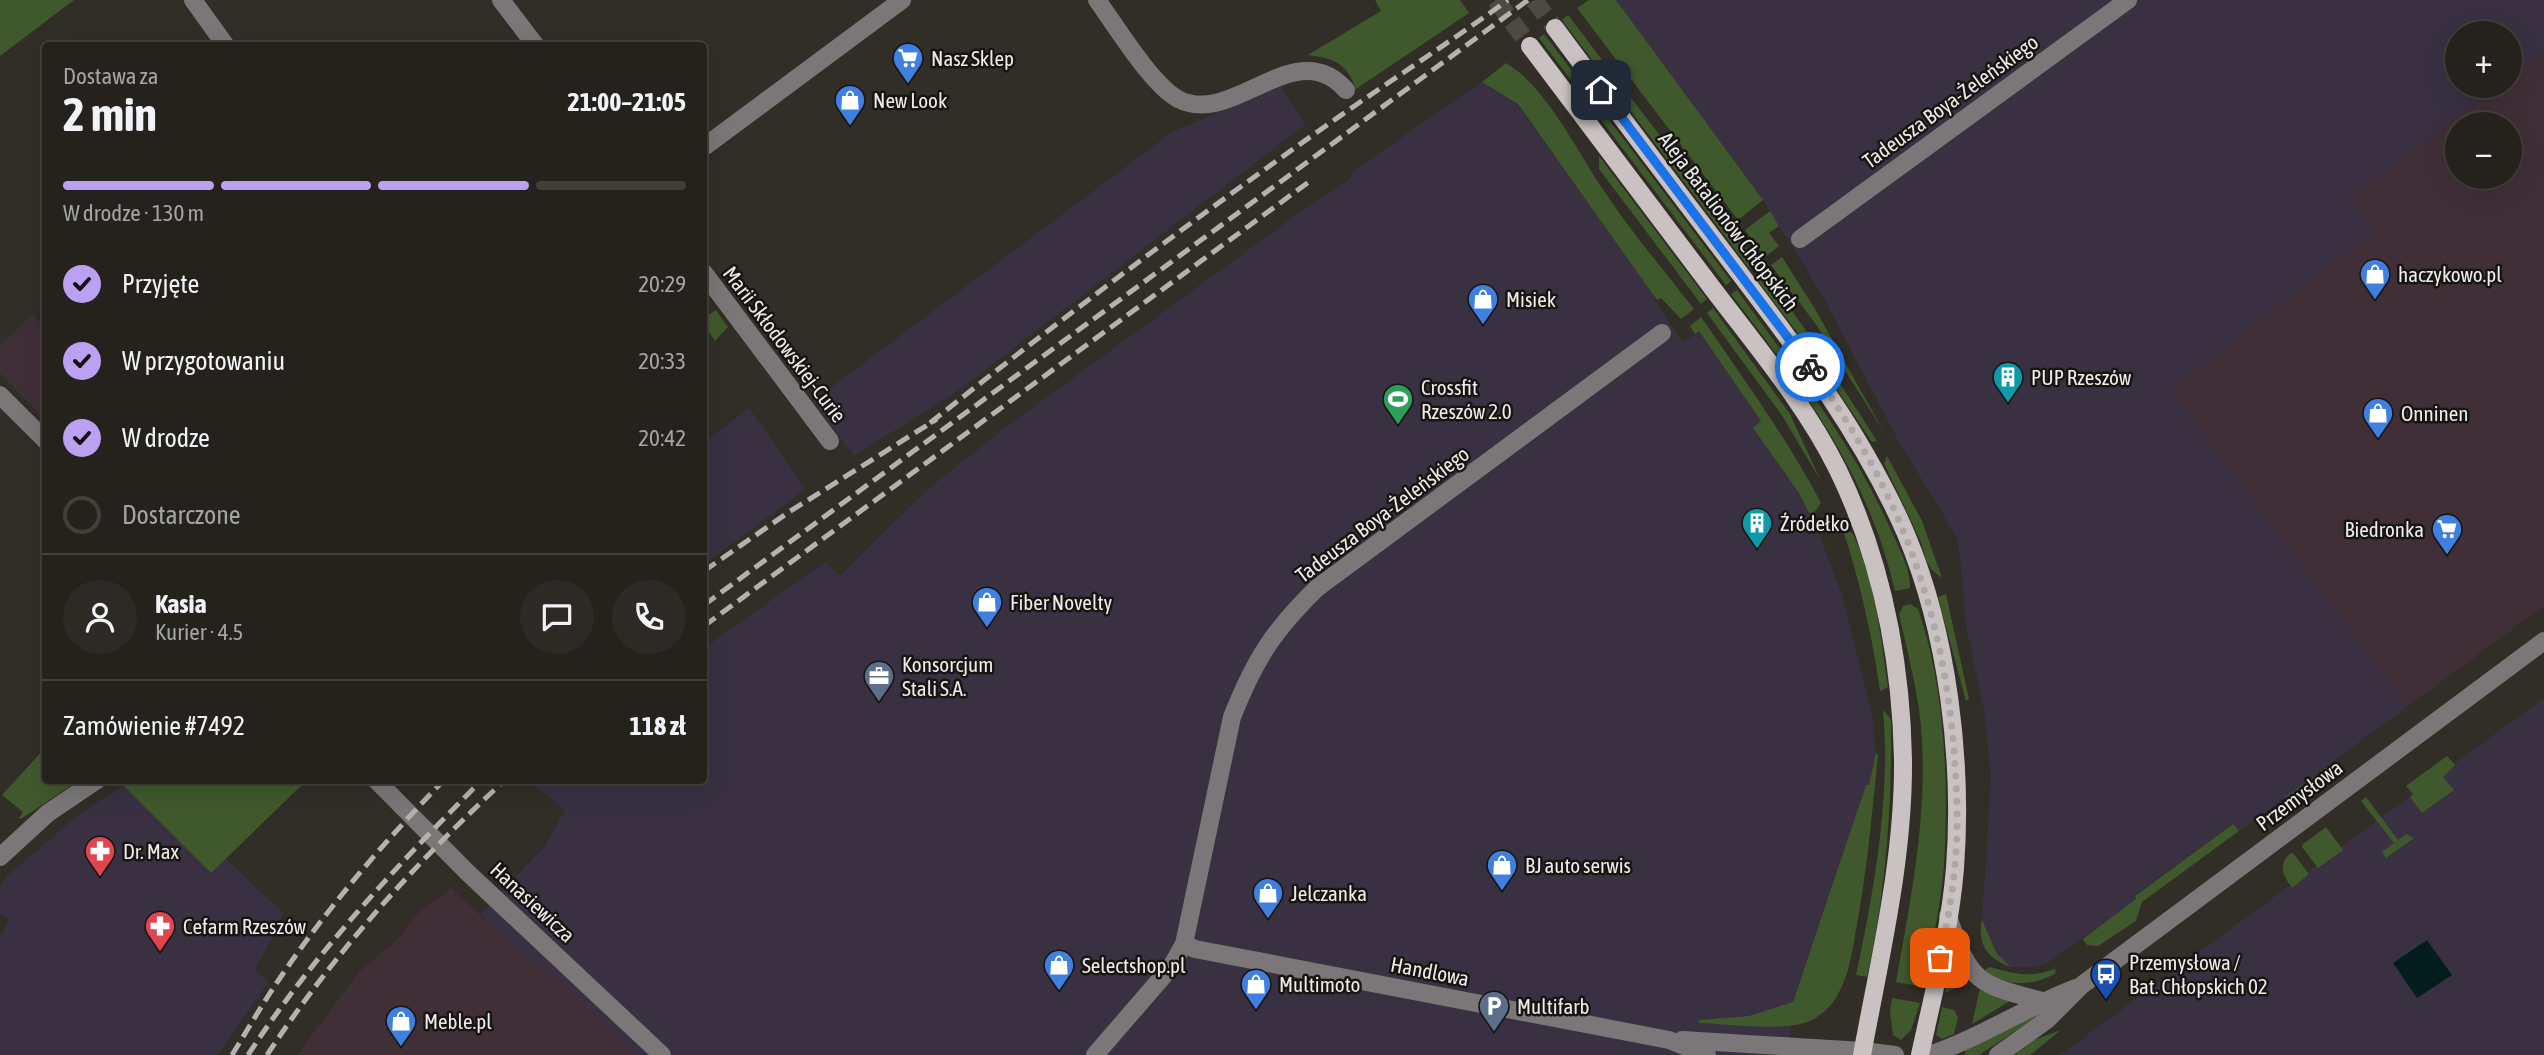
<!DOCTYPE html>
<html lang="pl">
<head>
<meta charset="utf-8">
<style>
  :root { --surface:#25221d; --page:#2d2a26; --text:#f1f3f6; --muted:#a3a4a4; --line:#423f3b; --accent:#bca0f2 }
  body { margin:0; font-family:"Asap Condensed",sans-serif; background:var(--page); color:var(--text); height:100vh; display:flex; flex-direction:column; font-size:26px; white-space:nowrap }
  * { box-sizing:border-box; margin:0 }
  p { font-size:23px; color:var(--muted) }
  .icon { flex:none; width:38px; height:38px; fill:none; stroke:currentColor; stroke-width:2; stroke-linecap:round; stroke-linejoin:round }
  .map { position:relative; flex:1; overflow:hidden }
  .panel { position:absolute; left:42px; top:42px; width:665px; height:742px; display:flex; flex-direction:column; background:var(--surface); border-radius:7px; box-shadow:0 7px 28px #0002,0 0 0 2px var(--line) }
  .panel>* { flex:none }
  .buttons { position:absolute; left:2445px; top:21px; display:grid; gap:14px }
  .buttons a { display:grid; place-items:center; width:77px; height:77px; border-radius:50%; background:var(--surface); box-shadow:0 7px 28px #0002,0 0 0 2px var(--line); font-size:35px }
  .pin { position:absolute; display:grid; place-items:center; width:60px; height:60px; color:#fff; margin:-30px; border-radius:14px; box-shadow:0 4px 10px #0006 }
  .courier { position:absolute; display:grid; place-items:center; width:70px; height:70px; margin:-35px; border:5px solid #1a73e8; border-radius:50%; background:#fff; color:#222; box-shadow:0 2px 9px #0007 }
  .overview em { font-style:normal; font-weight:700 }
  .overview div { display:flex; flex-direction:column-reverse }
  .overview { display:flex; align-items:center; justify-content:space-between; height:119px; padding:0 21px }
  h1 { font-size:46px; font-weight:700; line-height:52px }
  .bar { display:grid; grid-template-columns:repeat(4,1fr); gap:10px 7px; align-content:center; height:84px; padding:0 21px }
  .bar i { height:9px; border-radius:5px; background:var(--line) }
  .bar .selected { background:var(--accent) }
  .bar p { grid-column:span 4 }
  .line { display:flex; align-items:center; gap:18px; padding:0 21px; border-top:2px solid var(--line) }
  .line div { flex:1 }
  .round { display:grid; place-items:center; flex:none; width:74px; height:74px; border-radius:37px; background:var(--page) }
  ol { padding:0 21px; list-style:none }
  li { display:flex; align-items:center; gap:21px; height:77px }
  li p { margin-inline-start:auto }
  li .icon { padding:7px; border-radius:50%; background:var(--accent); color:#111; stroke-width:4 }
  li:last-child { color:var(--muted) }
  li i { width:38px; height:38px; border:4px solid var(--line); border-radius:50% }
  .map>svg:first-child { display:block }
  .commercial { fill:#412f38; fill-rule:evenodd }
  .industrial { fill:#393142 }
  .green { fill:#40592c }
  .water { fill:#031d1d }
  .lines { fill:none; stroke-linecap:round; stroke-linejoin:round }
  .major-tunnel { stroke:#4d4a44; stroke-width:18; stroke-dasharray:18 9; stroke-linecap:butt }
  .minor { stroke:#7b7778; stroke-width:18 }
  .major { stroke:#c9c1c2; stroke-width:18 }
  .rail { stroke:#b5b2ad; stroke-width:5; stroke-dasharray:14 7; stroke-linecap:butt }
  .done { stroke:#aca9a4; stroke-width:7; stroke-dasharray:0 12.6 }
  .route { stroke:#1a73e8; stroke-width:9 }
  .labels { text-anchor:middle; dominant-baseline:central; stroke-width:5; stroke-linejoin:round; paint-order:stroke }
  .poi-label { font-size:21px; fill:#eeece8; stroke:#171513; text-anchor:start }
  .street-label { font-size:21px; fill:#eeece8; stroke:#171513 }
</style>
</head>
<body>
<div class="map">
<svg width="2544" height="1055" viewBox="0 0 2544 1055">
  <rect width="100%" height="100%" fill="#312d27"/>
  <g class="commercial">
    <path d="M2544,54V606L2407,707L2170,390L2374,230L2350,196L2501,86H2510V79ZM2457,124H2510V177H2457Z"/>
    <path d="M33,313L45,329V420L0,373V345Z"/>
    <path d="M451,888L507,940L561,983L635,1055H297L359,972L396,941L419,912Z"/>
  </g>
  <g class="industrial">
    <path d="M1616,0H2544V54L2510,79V33H2457V86H2501L2350,196L2375,230L2170,390L2407,707L2239,831L2232,824L2135,895L2137,899L2048,963L2034,967H2011L1997,954L1982,920L1991,777L1984,711L1967,631L1958,539L1898,440L1826,302L1801,260L1760,196Z"/>
    <path d="M1482,82L1517,104L1649,287L1661,310L1683,343L1699,331L1761,421L1753,428L1799,493L1821,539L1842,595L1872,714L1876,753L1869,786L1866,785L1793,1002L1789,1055H635L561,983L507,940L480,914L545,846L565,810L533,784L538,781L704,780V648L825,562L840,576L928,489L1006,427L1311,204L1350,179L1353,171Z"/>
    <path d="M1281,86L1306,124L955,393L854,456L813,401L1172,132Z"/>
    <path d="M749,408L806,489L704,564V442Z"/>
    <path d="M2544,698V1055H2060L2413,794Z"/>
    <path d="M124,786L211,873L225,858L284,914L255,970L269,981L218,1055H0V936L10,920L0,914V887L6,877L82,812Z"/>
  </g>
  <g class="green">
    <path d="M0,0H74L0,56Z"/>
    <path d="M1375,0H1460L1469,13L1356,89C1346,62 1335,59 1308,55L1381,11Z"/>
    <path d="M1589,0H1616L1763,200L1738,220L1577,8Z"/>
    <path d="M1568,15L1757,263L1749,268L1562,20Z"/>
    <path d="M1544,34L1731,281L1726,285L1539,38Z"/>
    <path d="M1506,63C1544,85 1576,148 1600,185C1628,228 1662,268 1694,309L1681,319L1661,298L1657,300L1518,104L1482,82Z"/>
    <path d="M1599,156L1707,299L1701,304L1599,169Z"/>
    <path d="M1770,211L1779,226L1769,233L1779,246L1765,257L1745,230Z"/>
    <path d="M1782,257L1815,309L1884,432L1815,323L1771,265Z"/>
    <path d="M1763,271L1805,329L1877,441L1872,442L1812,352L1755,277Z"/>
    <path d="M1737,290C1793,367 1851,441 1890,528C1898,546 1911,569 1910,588L1895,591C1867,472 1804,390 1731,294Z"/>
    <path d="M1713,308L1790,414L1821,481L1781,414L1707,313Z"/>
    <path d="M716,310L728,327L715,341L704,325V318Z"/>
    <path d="M1701,317C1743,378 1787,438 1821,503L1811,517L1799,493L1753,428L1761,421L1699,331L1695,334L1690,326Z"/>
    <path d="M1887,456L1922,521L1942,578L1932,570L1926,560L1921,542L1884,463Z"/>
    <path d="M1842,527L1853,534C1875,581 1881,636 1888,687L1880,691C1872,635 1860,581 1842,527Z"/>
    <path d="M1946,594L1969,699L1966,701L1938,597Z"/>
    <path d="M1910,604L1918,609C1945,686 1949,784 1944,865C1941,906 1931,947 1924,987L1896,982C1912,892 1931,800 1919,709C1914,677 1906,645 1899,614L1903,606Z"/>
    <path d="M1883,710L1891,719C1892,806 1886,892 1867,977L1856,975C1874,892 1891,794 1883,710Z"/>
    <path d="M45,748L46,780L78,781L21,819L19,818L23,812L2,795Z"/>
    <path d="M1876,753L1878,755C1872,814 1867,872 1856,930C1852,952 1849,976 1837,996C1832,1006 1820,1016 1810,1021C1784,1032 1728,1024 1699,1023V1020L1749,1016L1793,1002L1866,785H1869Z"/>
    <path d="M2447,756L2455,765L2443,777L2454,790L2422,813L2410,797L2413,794L2406,786Z"/>
    <path d="M2331,764L2332,776L2296,804L2284,798Z"/>
    <path d="M133,780H306V781L211,873L124,786Z"/>
    <path d="M2366,797L2398,840L2406,834L2414,838L2386,858L2382,852L2394,843L2361,801Z"/>
    <path d="M2233,824L2239,831L2142,902L2136,921L2098,946L2087,945L2083,939L2136,899L2135,896Z"/>
    <path d="M2326,827L2343,850L2318,868L2302,847L2303,844Z"/>
    <path d="M2291,853H2293L2309,874L2292,888C2283,875 2277,864 2291,853Z"/>
    <path d="M1982,920L1997,954L2011,967C1988,959 1977,945 1982,920Z"/>
    <path d="M1951,960L1965,976L1964,983L1948,992H1945Z"/>
    <path d="M1989,967C2015,973 2027,979 2055,969L2056,973C2032,987 2007,987 1984,971Z"/>
    <path d="M1980,988L2010,1001L1972,1024Z"/>
    <path d="M1892,998L1920,1003L1911,1030L1901,1040L1893,1035L1890,1012Z"/>
    <path d="M1942,1007L1954,1010L1958,1018L1954,1034L1942,1039L1936,1035Z"/>
    <path d="M2043,1007L2046,1011L1979,1055H1965V1049Z"/>
    <path d="M2061,1030L2030,1055H2015L2034,1040Z"/>
  </g>
  <path class="water" d="M2427,940L2452,975L2417,998L2393,963Z"/>
  <g class="lines">
    <g class="major-tunnel">
      <path d="M1496,0L1530,46"/>
      <path d="M1534,0L1555,28"/>
    </g>
    <g class="minor">
      <path d="M193,0L226,46"/>
      <path d="M501,0L536,46"/>
      <path d="M1097,0C1116,26 1151,84 1178,99C1233,128 1295,32 1346,90"/>
      <path d="M704,147L902,0"/>
      <path d="M1800,239L2128,0"/>
      <path d="M704,273L830,441"/>
      <path d="M0,395L46,441"/>
      <path d="M376,780L468,873L662,1055"/>
      <path d="M0,857L48,813L97,780"/>
      <path d="M1948,916C1970,982 1976,984 2042,1001"/>
      <path d="M1184,944L1195,949L1669,1040L1707,1055"/>
      <path d="M1682,1040L1863,1051L1895,1055"/>
      <path d="M1095,1055L1171,967L1184,944L1232,717C1255,659 1273,631 1317,588L1662,333"/>
      <path d="M1929,1055C1980,1038 2026,1007 2076,988"/>
      <path d="M1998,1055L2047,1020L2082,985L2544,641"/>
    </g>
    <g class="major">
      <path d="M1555,28C1612,105 1670,182 1728,258C1795,346 1862,432 1906,534C1948,634 1963,761 1955,868C1950,931 1933,994 1920,1055"/>
      <path d="M1530,46C1591,127 1652,208 1713,289C1757,347 1806,405 1838,470C1882,561 1901,659 1903,759C1904,859 1880,957 1862,1055"/>
    </g>
    <g class="rail">
      <path d="M930,423C1057,322 1187,224 1320,130C1382,86 1446,45 1508,0"/>
      <path d="M704,571L789,512L937,419"/>
      <path d="M704,605L1528,0"/>
      <path d="M704,626L1310,181"/>
      <path d="M232,1055C248,1029 263,1003 280,978C328,907 384,842 444,780"/>
      <path d="M248,1055C314,954 397,865 482,780"/>
      <path d="M267,1055C334,953 415,863 505,780"/>
    </g>
  </g>
  <g class="lines">
    <path class="done" d="M1810,367C1897,487 1942,603 1954,751C1957,791 1959,834 1954,874C1951,902 1946,930 1940,958"/>
    <path class="route" d="M1601,90L1810,367"/>
  </g>
  <defs>
    <g id="supermarket-pin" transform="scale(1.575)"><path d="M0 17L-7.5 6A9.5 9.5 0 1 1 7.5 6Z" fill="#3f7fe0" stroke="#171513"/><path d="M-6-5.5h2.5l.6 2H6L4.5 2H-2.5L-4.4-4H-6ZM-1.5 3.2a1.3 1.3 0 1 0 .1 0ZM3 3.2a1.3 1.3 0 1 0 .1 0Z" fill="#fff"/></g>
    <g id="shop-pin" transform="scale(1.575)"><path d="M0 17L-7.5 6A9.5 9.5 0 1 1 7.5 6Z" fill="#3f7fe0" stroke="#171513"/><path d="M-5-2.5h2.3a2.7 3.5 0 0 1 5.4 0H5L5.5 6h-11ZM-1.5-2.5h3a1.5 2.3 0 0 0-3 0Z" fill="#fff"/></g>
    <g id="building-pin" transform="scale(1.575)"><path d="M0 17L-7.5 6A9.5 9.5 0 1 1 7.5 6Z" fill="#0f9aa8" stroke="#171513"/><path d="M-4-6H4V6H1V3H-1V6H-4ZM-2.5-4.3h1.7v1.8h-1.7ZM.8-4.3h1.7v1.8H.8ZM-2.5-1h1.7V.8h-1.7ZM.8-1h1.7V.8H.8Z" fill="#fff"/></g>
    <g id="stadium-pin" transform="scale(1.575)"><path d="M0 17L-7.5 6A9.5 9.5 0 1 1 7.5 6Z" fill="#2e9e5b" stroke="#171513"/><path d="M0-5a6.5 5 0 1 0 0 10a6.5 5 0 1 0 0-10ZM-3.5-1.8h7v3.6h-7Z" fill="#fff"/></g>
    <g id="office-pin" transform="scale(1.575)"><path d="M0 17L-7.5 6A9.5 9.5 0 1 1 7.5 6Z" fill="#5c6f8a" stroke="#171513"/><path d="M-6-3h4V-5.5h4V-3h4V5H-6ZM-1-4.5V-3h2v-1.5ZM-6 0V1H6V0Z" fill="#fff"/></g>
    <g id="pharmacy-pin" transform="scale(1.575)"><path d="M0 17L-7.5 6A9.5 9.5 0 1 1 7.5 6Z" fill="#e0444e" stroke="#171513"/><path d="M-2-6h4v4h4v4h-4v4h-4v-4h-4v-4h4Z" fill="#fff"/></g>
    <g id="bus-pin" transform="scale(1.575)"><path d="M0 17L-7.5 6A9.5 9.5 0 1 1 7.5 6Z" fill="#1a4fb4" stroke="#171513"/><path d="M-5-6H5V4H4V6H2V4H-2V6H-4V4H-5ZM-3.5-4V0h7V-4ZM-3.5 1.2v1.5H-2V1.2ZM2 1.2v1.5H3.5V1.2Z" fill="#fff"/></g>
    <g id="parking-pin" transform="scale(1.575)"><path d="M0 17L-7.5 6A9.5 9.5 0 1 1 7.5 6Z" fill="#5c6f8a" stroke="#171513"/><path d="M-3.5-5.5H1a3.5 3.5 0 0 1 0 7H-1V5.5H-3.5ZM-1-3.4V-.6H.8a1.4 1.4 0 0 0 0-2.8Z" fill="#fff"/></g>
  </defs>
  <g fill-rule="evenodd">
    <use href="#supermarket-pin" x="908" y="58"/>
    <use href="#shop-pin" x="850" y="100"/>
    <use href="#shop-pin" x="2375" y="274"/>
    <use href="#shop-pin" x="1483" y="299"/>
    <use href="#building-pin" x="2008" y="377"/>
    <use href="#stadium-pin" x="1398" y="399"/>
    <use href="#shop-pin" x="2378" y="413"/>
    <use href="#building-pin" x="1757" y="523"/>
    <use href="#supermarket-pin" x="2447" y="529"/>
    <use href="#shop-pin" x="987" y="602"/>
    <use href="#office-pin" x="879" y="676"/>
    <use href="#pharmacy-pin" x="100" y="851"/>
    <use href="#shop-pin" x="1502" y="865"/>
    <use href="#shop-pin" x="1268" y="893"/>
    <use href="#pharmacy-pin" x="160" y="926"/>
    <use href="#shop-pin" x="1059" y="965"/>
    <use href="#bus-pin" x="2106" y="974"/>
    <use href="#shop-pin" x="1256" y="984"/>
    <use href="#parking-pin" x="1494" y="1006"/>
    <use href="#shop-pin" x="401" y="1021"/>
  </g>
  <g class="labels">
    <g class="poi-label">
      <text x="931" y="58">Nasz Sklep</text>
      <text x="873" y="100">New Look</text>
      <text x="2398" y="274">haczykowo.pl</text>
      <text x="1506" y="299">Misiek</text>
      <text x="2031" y="377">PUP Rzeszów</text>
      <text x="1421" y="387">Crossfit<tspan x="1421" dy="24">Rzeszów 2.0</tspan></text>
      <text x="2401" y="413">Onninen</text>
      <text x="1780" y="523">Źródełko</text>
      <text x="2424" y="529" text-anchor="end">Biedronka</text>
      <text x="1010" y="602">Fiber Novelty</text>
      <text x="902" y="664">Konsorcjum<tspan x="902" dy="24">Stali S.A.</tspan></text>
      <text x="123" y="851">Dr. Max</text>
      <text x="1525" y="865">BJ auto serwis</text>
      <text x="1291" y="893">Jelczanka</text>
      <text x="183" y="926">Cefarm Rzeszów</text>
      <text x="2129" y="962">Przemysłowa /<tspan x="2129" dy="24">Bat. Chłopskich 02</tspan></text>
      <text x="1082" y="965">Selectshop.pl</text>
      <text x="1279" y="984">Multimoto</text>
      <text x="1517" y="1006">Multifarb</text>
      <text x="424" y="1021">Meble.pl</text>
    </g>
    <g class="street-label">
      <text transform="translate(1950 101) rotate(-36)">Tadeusza Boya-Żeleńskiego</text>
      <text transform="translate(1729 221) rotate(53)">Aleja Batalionów Chłopskich</text>
      <text transform="translate(785 344) rotate(53)">Marii Skłodowskiej-Curie</text>
      <text transform="translate(1382 514) rotate(-37)">Tadeusza Boya-Żeleńskiego</text>
      <text transform="translate(2299 795) rotate(-37)">Przemysłowa</text>
      <text transform="translate(533 902) rotate(43)">Hanasiewicza</text>
      <text transform="translate(1430 971) rotate(11)">Handlowa</text>
    </g>
  </g>
</svg>
<div class="buttons">
<a>+</a>
<a>−</a>
</div>
<div class="pin" style="left:1940px;top:958px;background:#ea580c"><svg class="icon" aria-label="bag" viewBox="0 0 24 24"><path d="M5 8h14l-1 12H6zM9 8a3 3 0 0 1 6 0"/></svg></div>
<div class="pin" style="left:1601px;top:90px;background:#1f2937"><svg class="icon" aria-label="home" viewBox="0 0 24 24"><path d="M3 11l9-7 9 7M6 9v11h12V9"/></svg></div>
<div class="courier" style="left:1810px;top:367px"><svg class="icon" aria-label="bike" viewBox="0 0 24 24"><circle cx="6" cy="16" r="4"/><circle cx="18" cy="16" r="4"/><path d="M6 16l4-8h5l3 8M10 8l3 8H6M13 5h3"/></svg></div>
<section class="panel">
<div class="overview"><div><h1>2 min</h1><p>Dostawa za</p></div><em>21:00–21:05</em></div>
<div class="bar"><i class="selected"></i><i class="selected"></i><i class="selected"></i><i></i><p>W drodze · 130 m</p></div>
<ol>
<li><svg class="icon" aria-label="check" viewBox="0 0 24 24"><path d="M5 12l5 5 9-10"/></svg>Przyjęte<p>20:29</p></li>
<li><svg class="icon" aria-label="check" viewBox="0 0 24 24"><path d="M5 12l5 5 9-10"/></svg>W przygotowaniu<p>20:33</p></li>
<li><svg class="icon" aria-label="check" viewBox="0 0 24 24"><path d="M5 12l5 5 9-10"/></svg>W drodze<p>20:42</p></li>
<li><i></i>Dostarczone</li>
</ol>
<div class="line" style="height:126px"><a class="round"><svg class="icon" aria-label="person" viewBox="0 0 24 24"><circle cx="12" cy="8" r="4"/><path d="M4 21q1-7 8-7t8 7"/></svg></a><div><b>Kasia</b><p>Kurier · 4.5</p></div><a class="round"><svg class="icon" aria-label="chat" viewBox="0 0 24 24"><path d="M4 5h16v11H9l-5 4z"/></svg></a><a class="round"><svg class="icon" aria-label="phone" viewBox="0 0 24 24"><path d="M5 4h4l2 5-3 2q2 4 5 5l2-3 5 2v4C11 20 4 13 5 4z"/></svg></a></div>
<div class="line" style="height:91px"><div>Zamówienie #7492</div><b>118 zł</b></div>
</section>
</div>
</body>
</html>
